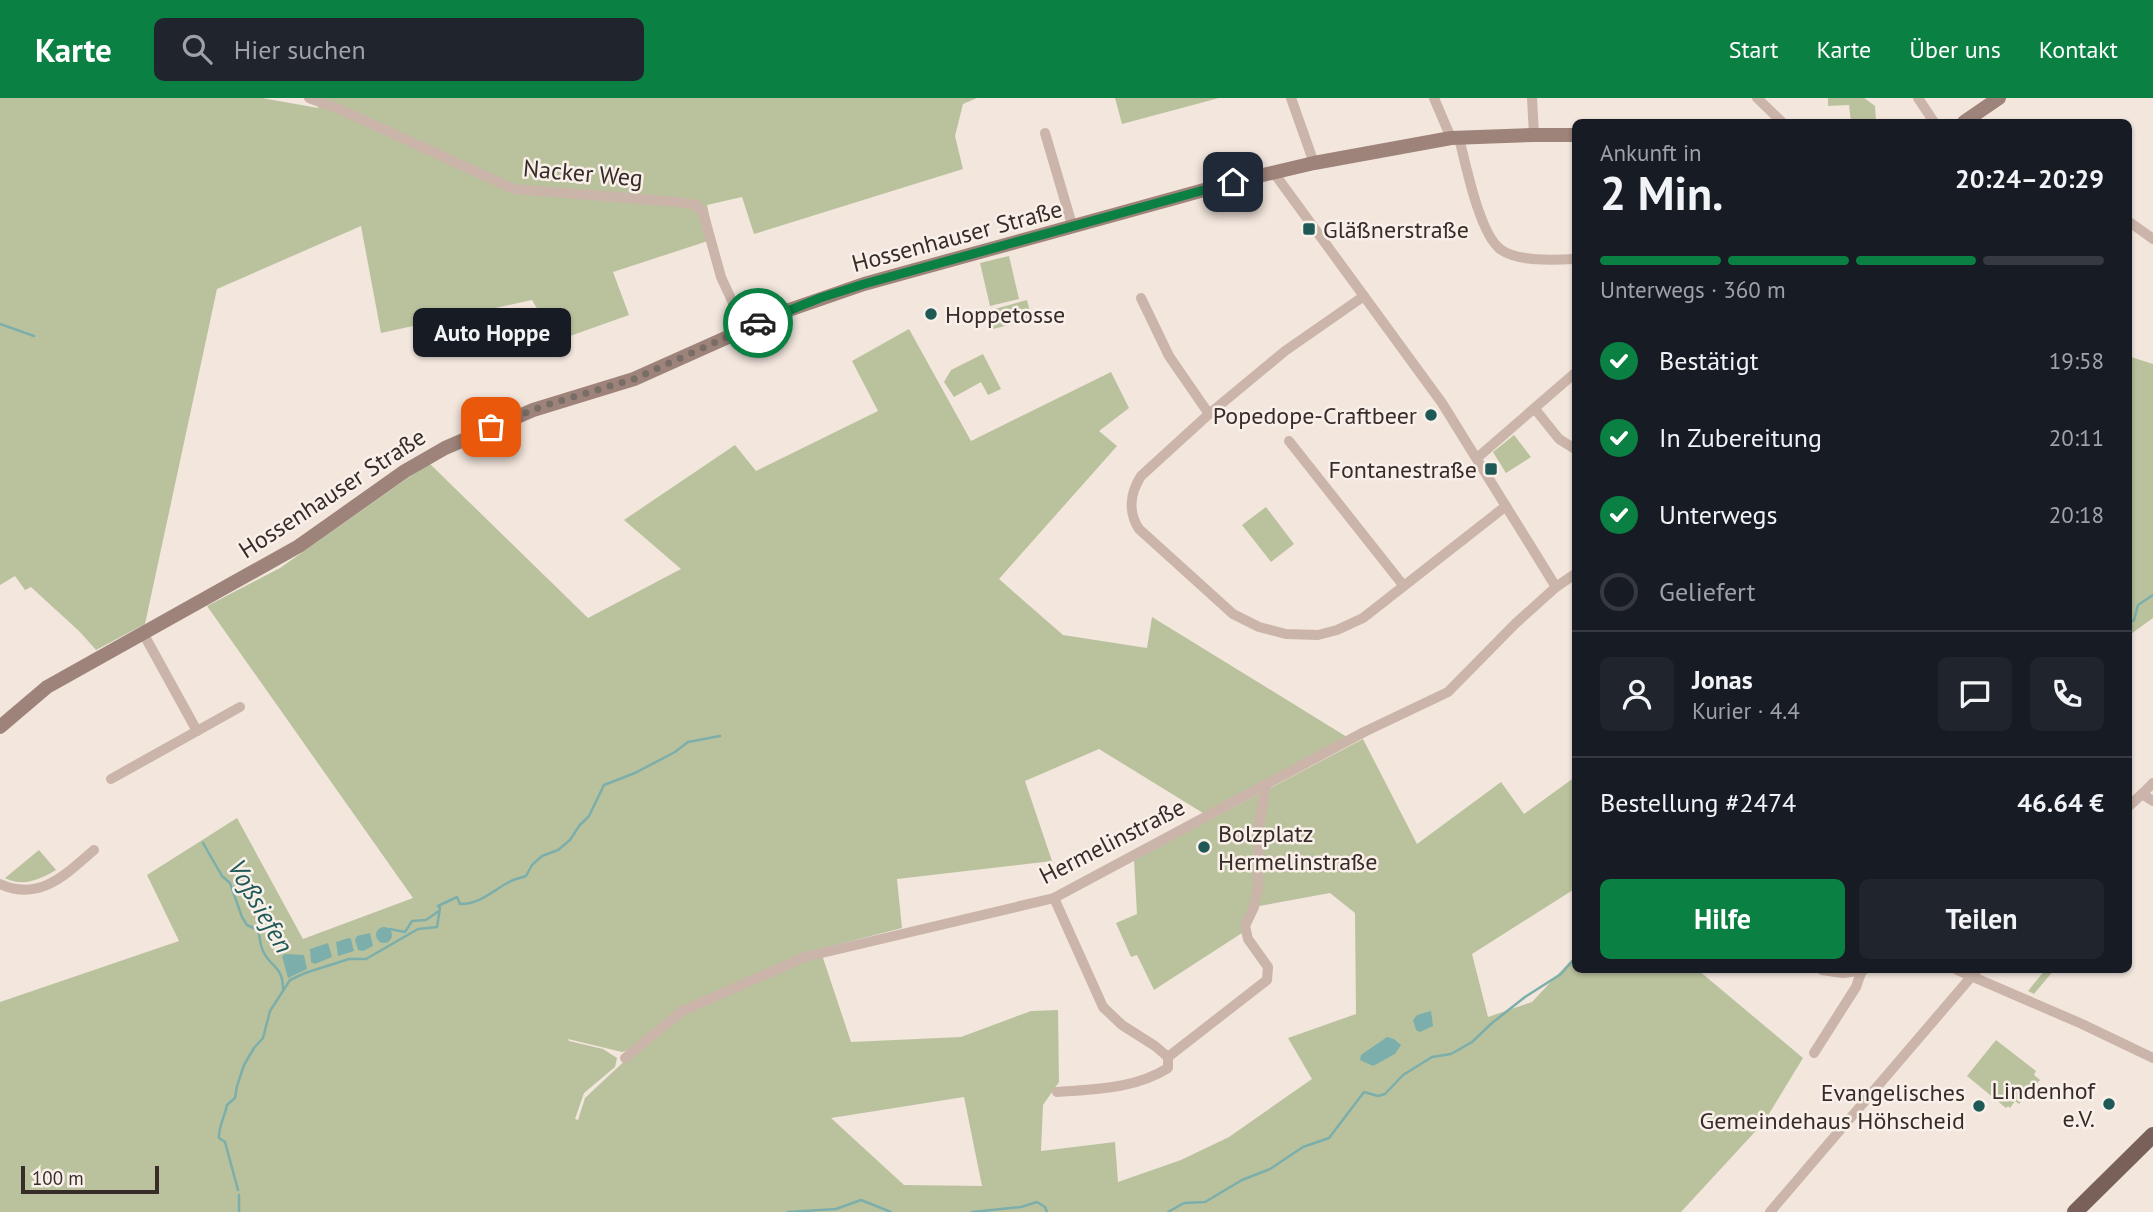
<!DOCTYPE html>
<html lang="de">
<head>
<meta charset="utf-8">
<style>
  :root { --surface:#171b24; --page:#20242c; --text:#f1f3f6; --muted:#9ea1a6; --line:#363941; --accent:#0b8043 }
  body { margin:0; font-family:"PT Sans",sans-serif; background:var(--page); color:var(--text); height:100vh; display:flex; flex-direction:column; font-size:26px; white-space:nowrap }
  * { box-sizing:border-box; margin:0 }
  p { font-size:23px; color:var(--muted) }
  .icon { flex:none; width:38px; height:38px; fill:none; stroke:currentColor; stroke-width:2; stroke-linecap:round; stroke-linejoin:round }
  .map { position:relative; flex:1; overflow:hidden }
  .details { position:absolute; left:1572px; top:21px; width:560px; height:854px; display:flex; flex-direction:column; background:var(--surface); border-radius:10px; box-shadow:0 2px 5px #0004 }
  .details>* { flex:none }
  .scale { position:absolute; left:21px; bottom:18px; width:138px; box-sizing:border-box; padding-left:7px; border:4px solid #382c29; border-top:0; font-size:19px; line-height:24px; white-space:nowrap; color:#382c29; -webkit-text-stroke:5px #faf0ea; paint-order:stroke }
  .pin { position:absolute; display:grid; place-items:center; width:60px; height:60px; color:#fff; margin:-30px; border-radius:14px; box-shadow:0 4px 10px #0006 }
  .courier { position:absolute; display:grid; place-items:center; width:70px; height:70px; margin:-35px; border:5px solid #0b8043; border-radius:50%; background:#fff; color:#222; box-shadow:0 2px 9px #0007 }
  .bubble { position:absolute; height:49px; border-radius:10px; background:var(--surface); box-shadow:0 2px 5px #0004; font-size:23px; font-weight:800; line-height:49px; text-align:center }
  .head em { font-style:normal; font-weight:800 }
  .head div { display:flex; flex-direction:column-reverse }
  .head { display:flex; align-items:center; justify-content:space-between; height:119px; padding:0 28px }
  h1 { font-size:46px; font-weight:800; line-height:52px }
  .bar { display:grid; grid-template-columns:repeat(4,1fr); gap:10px 7px; align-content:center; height:84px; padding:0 28px }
  .bar i { height:9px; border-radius:5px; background:var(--line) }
  .bar .current { background:var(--accent) }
  .bar p { grid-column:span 4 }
  .line { display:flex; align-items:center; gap:18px; padding:0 28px; border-top:2px solid var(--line) }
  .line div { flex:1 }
  .round { display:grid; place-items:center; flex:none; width:74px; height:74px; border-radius:10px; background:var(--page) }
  ol { padding:0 28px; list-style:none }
  li { display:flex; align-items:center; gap:21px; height:77px }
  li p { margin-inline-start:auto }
  li .icon { padding:7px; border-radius:50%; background:var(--accent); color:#fff; stroke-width:4 }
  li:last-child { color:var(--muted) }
  li i { width:38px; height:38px; border:4px solid var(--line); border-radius:50% }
  .action { display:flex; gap:14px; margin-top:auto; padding:14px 28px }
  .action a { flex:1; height:80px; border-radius:10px; background:var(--accent); color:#fff; font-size:28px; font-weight:800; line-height:80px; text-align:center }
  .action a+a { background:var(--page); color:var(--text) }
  header { display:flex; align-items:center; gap:42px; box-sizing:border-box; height:98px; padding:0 35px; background:var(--accent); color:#fff }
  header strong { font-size:33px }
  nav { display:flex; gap:38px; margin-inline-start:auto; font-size:24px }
  .search { width:490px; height:63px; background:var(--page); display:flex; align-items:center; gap:18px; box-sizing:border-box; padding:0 24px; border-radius:10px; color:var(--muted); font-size:26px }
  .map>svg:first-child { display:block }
  .green { fill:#bac29d; fill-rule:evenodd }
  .water { fill:#7cafab }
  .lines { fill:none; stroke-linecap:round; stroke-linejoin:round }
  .stream { stroke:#7cafab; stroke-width:2.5 }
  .street { stroke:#cbb4a9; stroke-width:10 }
  .secondary { stroke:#9e837a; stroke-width:14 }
  .primary { stroke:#79615a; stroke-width:16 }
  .done { stroke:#796d68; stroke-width:7; stroke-dasharray:0 12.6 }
  .route { stroke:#0b8043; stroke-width:9 }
  .poi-dot { fill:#1e5956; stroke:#faf0ea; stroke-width:2.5 }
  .labels { text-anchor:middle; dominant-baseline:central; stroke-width:5; stroke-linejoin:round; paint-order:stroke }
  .street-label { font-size:24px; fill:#382c29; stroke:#faf0ea }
  .poi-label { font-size:24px; fill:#382c29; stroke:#faf0ea; text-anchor:end }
  .water-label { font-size:26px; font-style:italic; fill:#1e5956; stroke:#faf0ea }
</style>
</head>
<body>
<header>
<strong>Karte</strong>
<div class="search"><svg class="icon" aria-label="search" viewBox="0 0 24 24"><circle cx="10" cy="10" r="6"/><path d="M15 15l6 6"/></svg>Hier suchen</div>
<nav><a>Start</a><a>Karte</a><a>Über uns</a><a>Kontakt</a></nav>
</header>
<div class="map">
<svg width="2153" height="1114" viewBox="0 0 2153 1114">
  <rect width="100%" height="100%" fill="#f2e6dd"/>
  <g class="green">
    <path d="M0,0H262L318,10L320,0H977L963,6L955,38L963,71L754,136L742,99L707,107L714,141L613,174L629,217L556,243L532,202L381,235L361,128L217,191L145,526L96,552L80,534L31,489L25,492L15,478L0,487Z"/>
    <path d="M1115,0H1219L1122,26Z"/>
    <path d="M1828,0H1864L1875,8L1876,24H1851L1849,7L1828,8Z"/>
    <path d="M1009,158L1019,201L990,208L980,165Z"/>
    <path d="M1027,202L1032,221L993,231L988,213Z"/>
    <path d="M909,231L971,343L1111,274L1129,310L1099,333L1117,348L999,481L1063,537L1147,550L1152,519L1347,639L1203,715L1099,651L1025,683L1052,763L897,781L902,830L820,851L851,944L961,939L1031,913L1058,912L1059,984L1043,1007L1041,1053L1115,1044L1118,1084L1181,1062L1229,1039L1312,981L1288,940L1356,916L1355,815L1330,795L1254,809L1246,836L1242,835L1154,892L1137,857L1131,859L1116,825L1137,816L1134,762L1363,641L1417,746L1501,684L1524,716L1575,679V794L1573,792L1472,856L1488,919L1532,904L1575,858V872H1698L1803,960L1764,1024L1681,1114H0V904L179,843L147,777L237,720L303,841L413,800L207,508L280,470L429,365L588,520L681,471L624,422L735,347L756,373L878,313L852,263ZM568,941L622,954L629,952L632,956L585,1000L578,1022L575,1021L584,995L615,969L617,960L603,951L569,943ZM964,999L982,1088L904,1087L831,1020Z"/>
    <path d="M983,256L1001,291L988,297L981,284L954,299L944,284L951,272Z"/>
    <path d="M2128,258L2153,266V520L2128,538Z"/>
    <path d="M1514,337L1531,359L1506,375L1493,354Z"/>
    <path d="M1266,409L1294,446L1271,464L1242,427Z"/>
    <path d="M39,752L56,772C39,782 23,789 5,780Z"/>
    <path d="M2045,872H2054L2034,896L2028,893Z"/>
    <path d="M1996,942L2036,973L2034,977L2040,982L2019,1006L2015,1003L2010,1010L2008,1008L2006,1010L1967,978Z"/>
  </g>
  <g class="water">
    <circle cx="384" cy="837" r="8"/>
    <path d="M370,835L373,848L363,853L358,852L355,842L357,838Z"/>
    <path d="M349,840L351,841L354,853L338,858L336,844Z"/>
    <path d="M328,845L332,859L315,866L311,864L310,851Z"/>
    <path d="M285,856L304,857L307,871L288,880L282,858Z"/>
    <path d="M1431,913L1433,928L1420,934L1416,932L1413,922L1417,917Z"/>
    <path d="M1387,939L1394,941L1401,947L1395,956L1373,968L1360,962L1361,957Z"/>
  </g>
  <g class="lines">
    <g class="stream">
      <path d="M0,226L34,238"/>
      <path d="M2128,526L2134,522L2138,507L2153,497"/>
      <path d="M203,745L222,778L230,785L242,819L247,827L258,832C260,839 260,849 264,855C272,870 283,869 283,891"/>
      <path d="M390,831L405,834L412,823L426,822L439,813"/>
      <path d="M238,1092L225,1044L219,1040C218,1030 225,1018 227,1007L235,1000L237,988L244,967L254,950L263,940L270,913L290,882L305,875L349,861H366L418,831L437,829L440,810L438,808L457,799L460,806C481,806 492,793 509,784C514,781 521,780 526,778L532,767L542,758L558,752L570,742L579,728L589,718L604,687L635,675L675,654L688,644L720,638"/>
      <path d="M239,1097V1114"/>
      <path d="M788,1114L836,1111L861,1102L891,1114"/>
      <path d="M972,1114L1021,1109L1037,1104L1045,1109L1047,1114"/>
      <path d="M1168,1114L1184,1105L1205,1104L1242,1082L1270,1071L1303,1049L1329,1040L1364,994L1378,998L1385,996L1403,977L1432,959L1451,956L1472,944L1492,925L1525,899L1561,876L1575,860"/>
    </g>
    <g class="street">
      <path d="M309,0L339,11L514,91L677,104L696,107L703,114L721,179L745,231"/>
      <path d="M1291,0L1314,65"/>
      <path d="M1434,0L1451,40"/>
      <path d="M1532,0L1534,37"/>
      <path d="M1757,0L1782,24"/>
      <path d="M1918,0L1934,24"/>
      <path d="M1045,35L1073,130"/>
      <path d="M1459,40C1466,67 1479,134 1500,151C1517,164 1555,162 1575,161"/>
      <path d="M1274,75L1442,305L1556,489"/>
      <path d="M2128,123L2153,141"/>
      <path d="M1364,198L1285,253L1209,316L1141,378C1130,395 1128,414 1139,431L1233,516L1259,529L1286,536L1318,537L1337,532L1363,520L1506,408"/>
      <path d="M1141,200L1169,258L1209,316"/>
      <path d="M1535,311L1559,341L1575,351"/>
      <path d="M1289,343L1403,487"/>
      <path d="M1477,360L1575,275"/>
      <path d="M143,535L197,633"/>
      <path d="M111,681L240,609"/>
      <path d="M2142,696L2153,685"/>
      <path d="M2128,709L2142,696L2153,703"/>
      <path d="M0,786C40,804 66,776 94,752"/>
      <path d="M1054,800L1103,909L1122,927L1155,948L1168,959L1267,882L1268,869L1248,841L1245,828L1254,809L1258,790L1259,728L1266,687"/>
      <path d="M1822,872L1843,875L1864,872"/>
      <path d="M1957,872L2082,926L2153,960"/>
      <path d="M1814,955L1856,889L1862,872"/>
      <path d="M625,960L682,913L805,859L1054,800L1364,634L1448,594L1515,526L1556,489L1575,476"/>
      <path d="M1057,994C1095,991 1135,991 1168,970V959"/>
      <path d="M1770,1114L1977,872"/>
    </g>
    <g class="secondary">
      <path d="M1964,24L1999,0"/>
      <path d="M0,629L47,589L299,448L405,373L445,350L533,312L634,281L786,213L864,186L1233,84L1314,65L1451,40L1534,37H1575"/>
    </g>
    <path class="primary" d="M2075,1114L2153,1037"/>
  </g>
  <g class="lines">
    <path class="done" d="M491,329L543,308L634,281L758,225"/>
    <path class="route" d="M758,225L820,200L864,186L1233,84"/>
  </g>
  <g class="poi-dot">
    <rect x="1302" y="124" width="14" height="14" rx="3.5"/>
    <circle cx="931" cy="216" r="7"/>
    <circle cx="1431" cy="317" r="7"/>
    <rect x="1484" y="364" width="14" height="14" rx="3.5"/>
    <circle cx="1204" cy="749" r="7"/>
    <circle cx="2109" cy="1006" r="7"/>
    <circle cx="1979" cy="1008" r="7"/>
  </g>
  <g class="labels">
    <g class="street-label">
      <text transform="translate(583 75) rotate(5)">Nacker Weg</text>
      <text transform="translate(957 138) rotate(-15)">Hossenhauser Straße</text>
      <text transform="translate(332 395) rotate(-33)">Hossenhauser Straße</text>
      <text transform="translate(1112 743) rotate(-27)">Hermelinstraße</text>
    </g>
    <g class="poi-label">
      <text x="1323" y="131" text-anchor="start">Gläßnerstraße</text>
      <text x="945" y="216" text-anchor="start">Hoppetosse</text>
      <text x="1417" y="317">Popedope-Craftbeer</text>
      <text x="1477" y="371">Fontanestraße</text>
      <text x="1218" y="735" text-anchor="start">Bolzplatz<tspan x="1218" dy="28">Hermelinstraße</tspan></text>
      <text x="2095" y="992">Lindenhof<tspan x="2095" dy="28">e.V.</tspan></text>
      <text x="1965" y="994">Evangelisches<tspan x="1965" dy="28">Gemeindehaus Höhscheid</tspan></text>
    </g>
    <g class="water-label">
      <text transform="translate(261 808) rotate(60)">Voßsiefen</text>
    </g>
  </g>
</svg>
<div class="scale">100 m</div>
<div class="pin" style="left:491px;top:329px;background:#ea580c"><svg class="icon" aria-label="bag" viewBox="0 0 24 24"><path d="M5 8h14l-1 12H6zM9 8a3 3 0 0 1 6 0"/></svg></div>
<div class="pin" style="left:1233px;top:84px;background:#1f2937"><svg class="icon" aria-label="home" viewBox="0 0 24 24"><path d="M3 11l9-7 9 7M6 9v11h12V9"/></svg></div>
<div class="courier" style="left:758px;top:225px"><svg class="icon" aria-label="car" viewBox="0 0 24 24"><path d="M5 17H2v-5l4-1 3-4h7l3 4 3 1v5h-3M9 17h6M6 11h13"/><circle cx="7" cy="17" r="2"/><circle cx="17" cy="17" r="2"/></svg></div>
<div class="bubble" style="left:413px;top:210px;width:158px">Auto Hoppe</div>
<section class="details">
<div class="head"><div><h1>2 Min.</h1><p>Ankunft in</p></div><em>20:24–20:29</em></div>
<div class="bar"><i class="current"></i><i class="current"></i><i class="current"></i><i></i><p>Unterwegs · 360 m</p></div>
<ol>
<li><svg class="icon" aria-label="check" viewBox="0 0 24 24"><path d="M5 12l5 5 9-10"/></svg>Bestätigt<p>19:58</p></li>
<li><svg class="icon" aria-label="check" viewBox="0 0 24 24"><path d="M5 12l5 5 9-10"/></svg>In Zubereitung<p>20:11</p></li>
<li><svg class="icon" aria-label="check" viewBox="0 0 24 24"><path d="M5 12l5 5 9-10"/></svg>Unterwegs<p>20:18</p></li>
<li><i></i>Geliefert</li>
</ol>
<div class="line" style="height:126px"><a class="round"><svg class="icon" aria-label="person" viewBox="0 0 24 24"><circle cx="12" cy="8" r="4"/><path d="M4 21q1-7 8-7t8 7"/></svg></a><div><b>Jonas</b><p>Kurier · 4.4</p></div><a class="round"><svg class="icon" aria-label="chat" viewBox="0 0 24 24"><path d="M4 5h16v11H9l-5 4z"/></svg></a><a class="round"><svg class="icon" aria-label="phone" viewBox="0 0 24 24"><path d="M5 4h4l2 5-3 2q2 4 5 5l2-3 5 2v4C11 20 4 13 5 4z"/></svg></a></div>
<div class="line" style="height:91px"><div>Bestellung #2474</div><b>46.64 €</b></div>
<div class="action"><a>Hilfe</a><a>Teilen</a></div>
</section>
</div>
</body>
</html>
